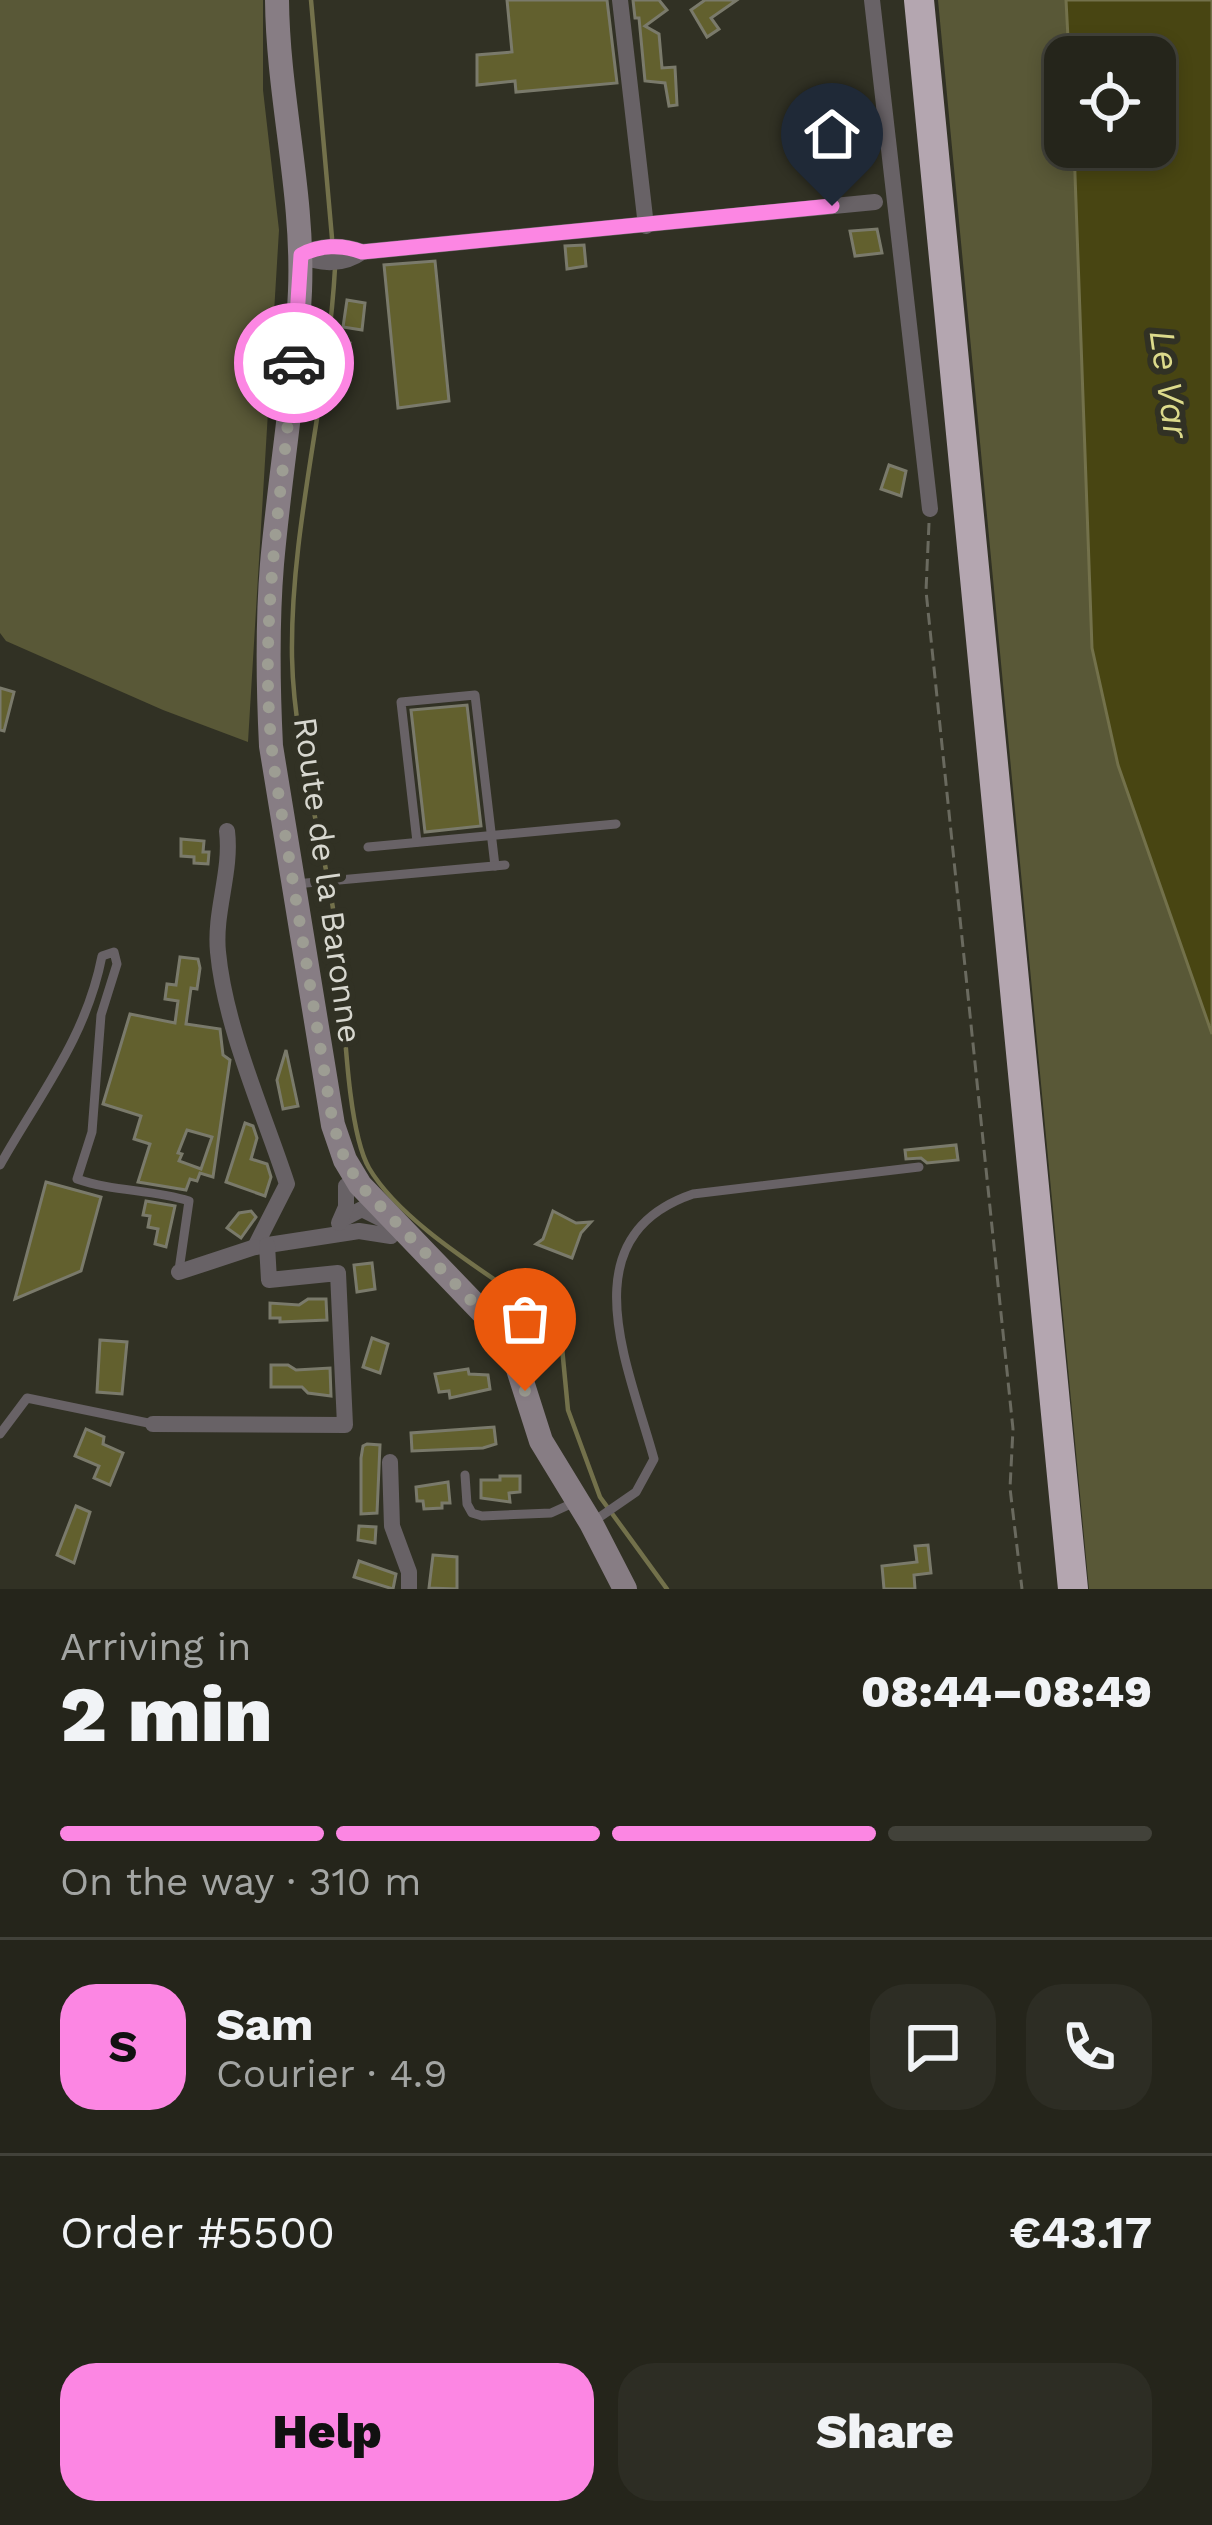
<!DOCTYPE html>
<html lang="en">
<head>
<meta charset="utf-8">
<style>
  :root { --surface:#25251b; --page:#2d2d24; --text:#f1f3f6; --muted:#a3a5a3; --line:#42423a; --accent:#fc86e3 }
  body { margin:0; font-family:"Work Sans",sans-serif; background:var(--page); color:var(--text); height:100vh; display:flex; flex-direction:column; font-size:45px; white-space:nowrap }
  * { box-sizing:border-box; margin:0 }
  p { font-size:39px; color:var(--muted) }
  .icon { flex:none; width:66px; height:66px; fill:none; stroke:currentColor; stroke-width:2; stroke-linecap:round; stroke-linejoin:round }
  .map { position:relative; height:1589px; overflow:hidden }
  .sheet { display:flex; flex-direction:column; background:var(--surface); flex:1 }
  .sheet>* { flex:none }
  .buttons { position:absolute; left:1044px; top:36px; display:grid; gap:24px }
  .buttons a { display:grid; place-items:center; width:132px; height:132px; border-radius:24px; background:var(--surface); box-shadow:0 6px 18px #0003,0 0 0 3px var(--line); font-size:60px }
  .pin { position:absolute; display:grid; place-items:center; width:102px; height:102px; color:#fff; margin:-123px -51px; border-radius:50% 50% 50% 0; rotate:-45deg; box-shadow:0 0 12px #0007 }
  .pin .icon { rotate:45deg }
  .courier { position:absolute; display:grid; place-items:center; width:120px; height:120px; margin:-60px; border:9px solid #fc86e3; border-radius:50%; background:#fff; color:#222; box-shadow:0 3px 15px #0007 }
  .headline em { font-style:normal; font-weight:800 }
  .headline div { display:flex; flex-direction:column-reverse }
  .headline { display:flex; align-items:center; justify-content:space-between; height:204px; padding:0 60px }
  h1 { font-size:78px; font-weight:800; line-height:90px }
  .bar { display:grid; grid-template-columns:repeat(4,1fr); gap:18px 12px; align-content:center; height:144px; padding:0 60px }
  .bar i { height:15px; border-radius:9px; background:var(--line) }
  .bar .on { background:var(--accent) }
  .bar p { grid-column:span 4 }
  .line { display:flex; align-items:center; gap:30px; padding:0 60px; border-top:3px solid var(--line) }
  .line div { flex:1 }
  .round { display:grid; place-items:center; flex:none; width:126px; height:126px; border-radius:36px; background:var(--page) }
  .button { display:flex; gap:24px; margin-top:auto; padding:24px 60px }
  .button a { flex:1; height:138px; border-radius:36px; background:var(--accent); color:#111; font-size:48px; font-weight:800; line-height:138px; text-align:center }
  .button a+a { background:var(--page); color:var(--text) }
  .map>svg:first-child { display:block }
  .green { fill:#595837 }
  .water { fill:#484512; stroke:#73714b; stroke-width:3 }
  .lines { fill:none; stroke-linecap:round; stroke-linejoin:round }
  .stream { stroke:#73714b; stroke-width:4.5 }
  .building { fill:#62602e; stroke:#7a7a6b; stroke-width:3; fill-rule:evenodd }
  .path { stroke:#6a6a5f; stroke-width:3; stroke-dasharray:12 6; stroke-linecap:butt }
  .lane { stroke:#686266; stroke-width:9 }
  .street { stroke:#686266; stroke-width:16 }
  .secondary { stroke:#877d84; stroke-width:24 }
  .highway { stroke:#b4a6b0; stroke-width:30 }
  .done { stroke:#9d9d93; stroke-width:12; stroke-dasharray:0 21.6 }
  .route { stroke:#fc86e3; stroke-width:15 }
  .labels { text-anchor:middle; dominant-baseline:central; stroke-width:12; stroke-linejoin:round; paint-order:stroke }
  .street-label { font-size:33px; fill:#d7d7cf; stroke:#313124 }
  .water-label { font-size:36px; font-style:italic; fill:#dcda8b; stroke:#313124 }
</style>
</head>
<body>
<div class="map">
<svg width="1212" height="1589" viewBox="0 0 1212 1589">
  <rect width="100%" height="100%" fill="#313124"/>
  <g class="green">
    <path d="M0,0H263V90L279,230L248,742L163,710L6,641L0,633Z"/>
    <path d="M938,0H1066L1069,57H1065V147H1074L1092,648L1118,765L1212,1034V1589H1089Z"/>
  </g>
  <path class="water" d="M1066,0H1212V1034L1118,765L1092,648L1074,147H1155V57H1069Z"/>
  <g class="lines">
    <g class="stream">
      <path d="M311,0L332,238"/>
      <path d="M335,268C328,397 290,527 292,657C294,758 329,853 339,953C344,1004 346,1128 369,1168C402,1224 489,1274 543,1313L561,1337L568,1410L600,1497L667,1589"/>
    </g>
  </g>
  <g class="building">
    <path d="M507,0H607L617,83L516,92L515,81L477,85V55L512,52Z"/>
    <path d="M633,0H659L667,10L645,26L659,34L662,68L675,67L677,105L669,106L665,83L645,81L639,18H635Z"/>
    <path d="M705,0H737L711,18L719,29L707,37L691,10Z"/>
    <path d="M877,229L882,253L855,256L850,231Z"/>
    <path d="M584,245L586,266L567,269L565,246Z"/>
    <path d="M435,261L449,401L398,408L384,265Z"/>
    <path d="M347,300L365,303L362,330L343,327Z"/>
    <path d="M337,341L350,343L347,366L329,363L330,344L337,345Z"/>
    <path d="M889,465L906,471L901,496L881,489Z"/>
    <path d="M0,688L14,692L4,731L0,730Z"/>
    <path d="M467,705L481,826L425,832L411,710Z"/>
    <path d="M181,839L204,841L203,852H209L208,864L194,863V857L181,856Z"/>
    <path d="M180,957L198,959L200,968L197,989L191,988L186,1024L220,1029L223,1055L230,1060L213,1177L200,1173L197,1181L190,1179L186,1190L138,1182L150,1144L134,1139L141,1116L103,1104L130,1014L175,1023L178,1001L165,999L167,984L176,985ZM187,1130L212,1137L201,1169L179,1161L182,1154L178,1153Z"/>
    <path d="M286,1050L298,1106L283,1109L277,1080Z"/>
    <path d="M245,1123L253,1126L257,1138L251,1159L267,1164L271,1177L265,1196L226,1182Z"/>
    <path d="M956,1145L958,1160L927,1163L921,1158L906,1159L905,1150Z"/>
    <path d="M46,1182L101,1197L81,1271L15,1299Z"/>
    <path d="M146,1201L175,1206L166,1247L155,1244L158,1229L148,1227L150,1216L143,1215Z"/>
    <path d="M251,1211L256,1217L241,1238L227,1228L239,1213Z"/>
    <path d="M553,1211L576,1223L591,1222L581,1233L572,1258L536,1244L543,1239Z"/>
    <path d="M372,1263L375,1289L357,1292L354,1265Z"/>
    <path d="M308,1299H326L327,1320L280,1322V1318H270V1303L299,1305Z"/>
    <path d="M372,1338L388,1344L380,1373L363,1367Z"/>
    <path d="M100,1340L127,1342L122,1394L97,1392Z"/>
    <path d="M271,1365H288L296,1370L330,1368L331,1396L308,1393L302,1387H271Z"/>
    <path d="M468,1369L469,1374L488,1375L490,1389L450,1398L449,1391L439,1392L435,1374Z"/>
    <path d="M494,1427L496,1444L483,1448L412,1451L411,1433Z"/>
    <path d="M86,1429L104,1437L103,1444L123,1453L110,1485L94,1478L99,1466L75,1456Z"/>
    <path d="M367,1444L380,1445L377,1513L361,1514V1458L363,1446Z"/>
    <path d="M500,1476H520V1492L509,1493L510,1502L481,1498V1480H500Z"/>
    <path d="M448,1482L450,1503H442V1508L424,1509L423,1501H417L416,1487Z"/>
    <path d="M76,1506L90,1512L74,1563L57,1555Z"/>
    <path d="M359,1526L376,1527L375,1543L358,1540Z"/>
    <path d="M928,1545L931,1573L914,1575L915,1589H884L882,1566L917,1562L915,1546Z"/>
    <path d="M433,1555L457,1557V1589L429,1588Z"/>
    <path d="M359,1561L396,1574L393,1589L354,1577Z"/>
  </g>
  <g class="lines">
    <path class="path" d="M929,523L926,591L1013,1429L1010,1488L1022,1589"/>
    <g class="lane">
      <path d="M417,842L401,702L475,695L495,866"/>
      <path d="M368,847L616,824"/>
      <path d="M295,884L505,865"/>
      <path d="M0,1165C40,1094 86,1038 102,956L114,952L117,964L101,1015L92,1132L77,1179C114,1192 152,1189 189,1201L179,1270"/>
      <path d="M0,1434L27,1398L153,1424"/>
      <path d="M465,1475L467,1504L472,1513L482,1516L551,1513L573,1503"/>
      <path d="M594,1521L636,1492L654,1459C629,1367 567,1237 693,1194L919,1167"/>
    </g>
    <g class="street">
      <path d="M620,0L646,226"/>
      <path d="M872,0L930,509"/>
      <path d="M301,255C319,245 342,244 362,252L875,202"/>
      <path d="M301,255C320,265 344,265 362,252"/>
      <path d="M227,831C232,872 214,911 218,952C225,1027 263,1111 287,1184L255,1247L359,1231L391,1236"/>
      <path d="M343,1219L362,1209L386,1221"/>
      <path d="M339,1223L346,1207V1186"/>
      <path d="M179,1272L255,1247"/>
      <path d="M153,1424L345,1425L338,1273L269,1280L267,1245"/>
      <path d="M390,1462L392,1526L409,1572V1589"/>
    </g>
    <path class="secondary" d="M277,0C278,98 304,193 300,291C296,382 280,473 272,564C267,625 268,685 271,746L333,1125L345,1160L360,1185L490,1320L503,1339L518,1369L541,1441L591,1523L625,1589"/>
    <path class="highway" d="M919,0L1073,1589"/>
  </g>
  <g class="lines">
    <path class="done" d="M294,363C282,499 255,637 275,773L333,1124L345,1160L360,1185L490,1320L512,1352L525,1391"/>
    <path class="route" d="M294,363L301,255C319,245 342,244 362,252L832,206"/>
  </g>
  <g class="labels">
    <g class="street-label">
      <text transform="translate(328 880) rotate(82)">Route de la Baronne</text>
    </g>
    <g class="water-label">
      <text transform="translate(1169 384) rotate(82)">Le Var</text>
    </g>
  </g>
</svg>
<div class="buttons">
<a><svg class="icon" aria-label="locate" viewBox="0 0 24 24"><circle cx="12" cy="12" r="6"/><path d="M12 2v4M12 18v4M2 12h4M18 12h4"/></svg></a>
</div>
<div class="pin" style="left:525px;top:1391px;background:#ea580c"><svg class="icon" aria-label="bag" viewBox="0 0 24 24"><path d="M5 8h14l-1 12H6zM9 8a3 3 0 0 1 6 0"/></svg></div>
<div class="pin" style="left:832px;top:206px;background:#1f2937"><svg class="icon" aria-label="home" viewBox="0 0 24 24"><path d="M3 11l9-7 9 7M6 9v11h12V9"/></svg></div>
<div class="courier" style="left:294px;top:363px"><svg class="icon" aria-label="car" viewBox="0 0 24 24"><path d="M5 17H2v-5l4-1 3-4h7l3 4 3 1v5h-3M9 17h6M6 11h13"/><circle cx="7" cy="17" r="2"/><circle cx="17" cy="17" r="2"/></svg></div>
</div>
<section class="sheet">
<div class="headline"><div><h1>2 min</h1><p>Arriving in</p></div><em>08:44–08:49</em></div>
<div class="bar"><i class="on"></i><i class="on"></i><i class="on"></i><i></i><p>On the way · 310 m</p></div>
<div class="line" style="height:216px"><b class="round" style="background:var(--accent);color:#111">S</b><div><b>Sam</b><p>Courier · 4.9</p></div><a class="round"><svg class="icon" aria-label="chat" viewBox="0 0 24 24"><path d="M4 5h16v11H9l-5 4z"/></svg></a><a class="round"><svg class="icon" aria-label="phone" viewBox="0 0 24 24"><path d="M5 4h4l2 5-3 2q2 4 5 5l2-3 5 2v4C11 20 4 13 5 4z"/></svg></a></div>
<div class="line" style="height:156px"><div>Order #5500</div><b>€43.17</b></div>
<div class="button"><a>Help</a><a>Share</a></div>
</section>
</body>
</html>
